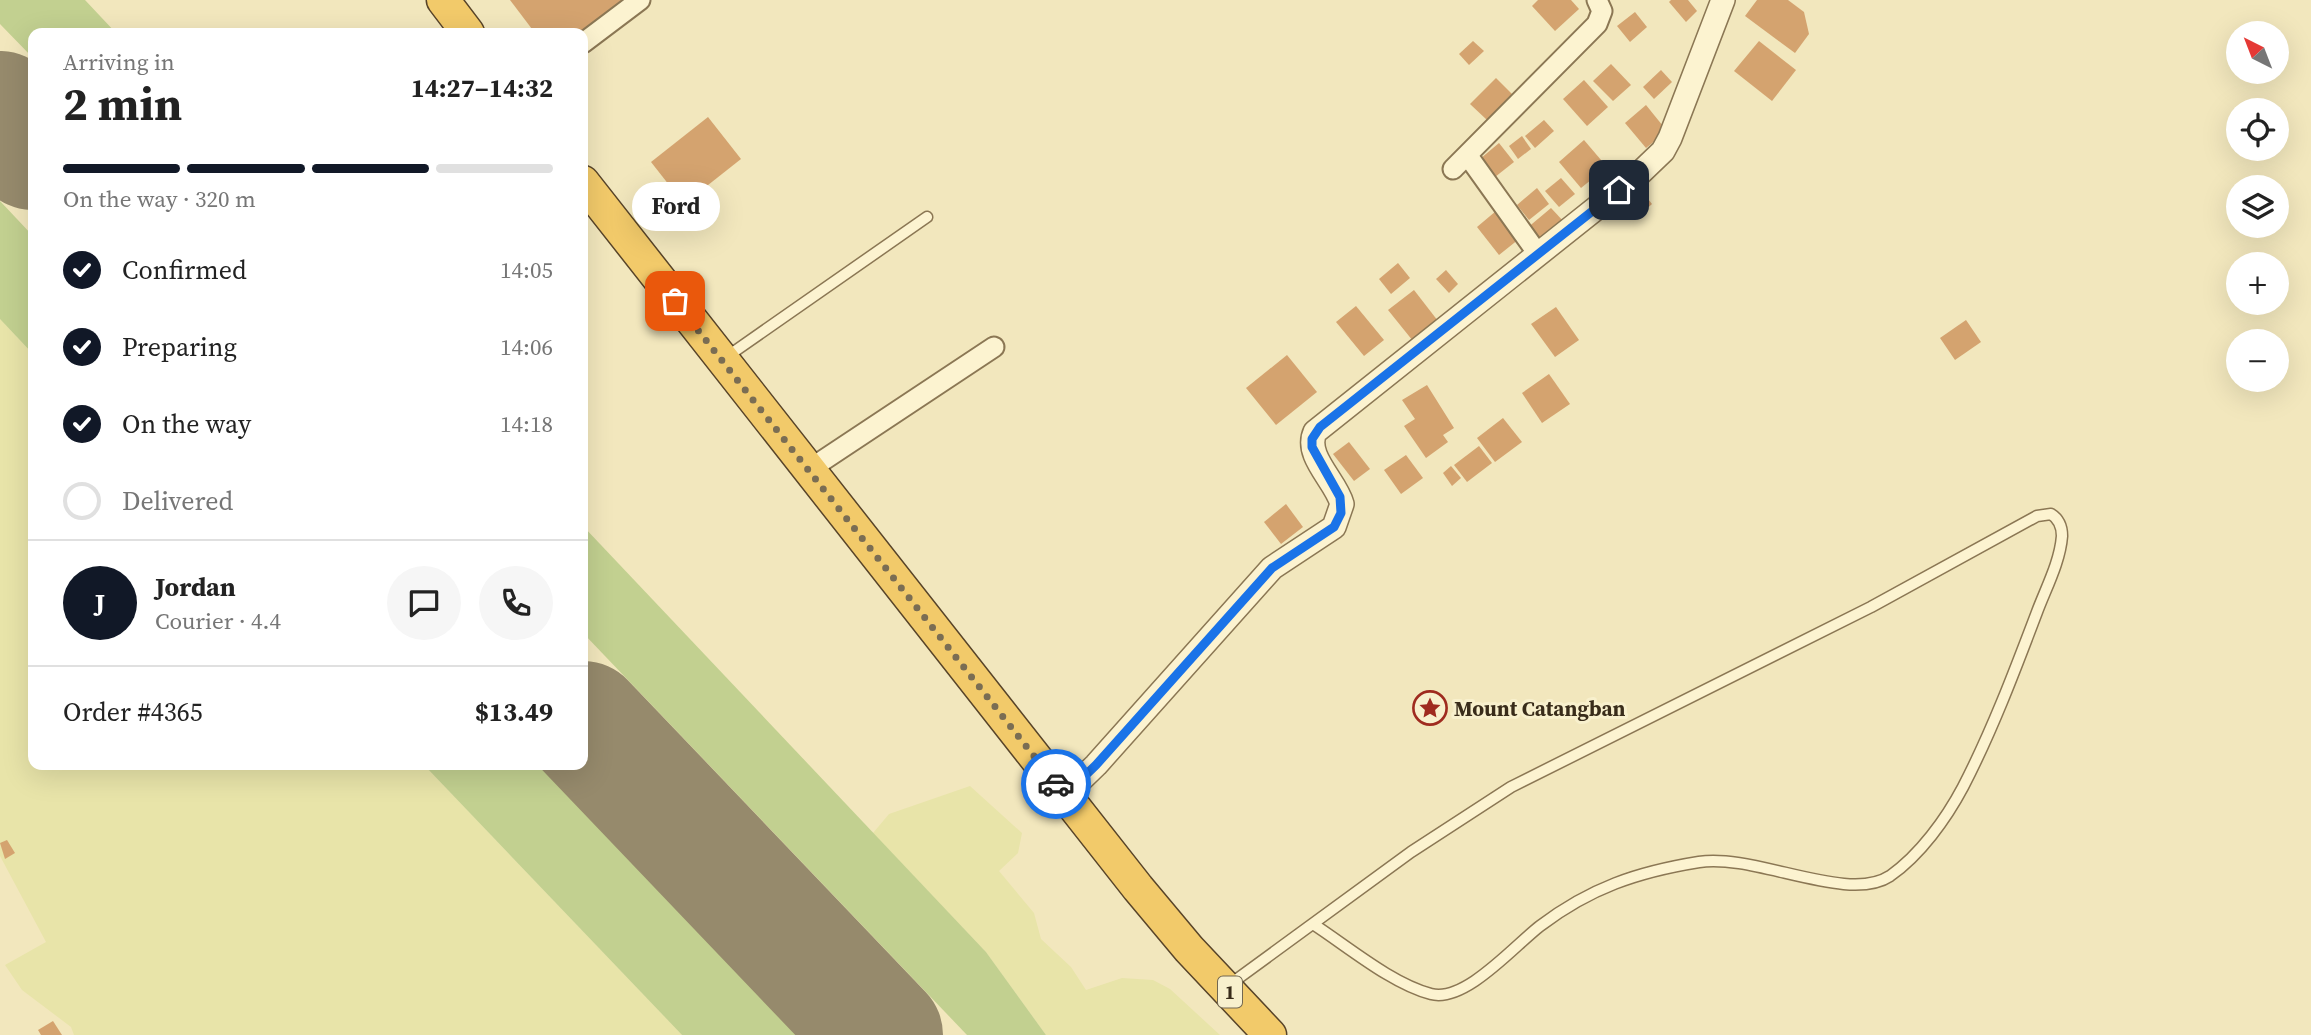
<!DOCTYPE html>
<html lang="en">
<head>
<meta charset="utf-8">
<style>
  :root { --surface:#fff; --page:#f6f6f6; --text:#222; --muted:#767676; --line:#e0e0e0; --accent:#111827 }
  body { margin:0; font-family:"Source Serif 4",serif; background:var(--page); color:var(--text); height:100vh; display:flex; flex-direction:column; font-size:26px; white-space:nowrap }
  * { box-sizing:border-box; margin:0 }
  p { font-size:23px; color:var(--muted) }
  .icon { flex:none; width:38px; height:38px; fill:none; stroke:currentColor; stroke-width:2; stroke-linecap:round; stroke-linejoin:round }
  .map { position:relative; flex:1; overflow:hidden }
  .panel { position:absolute; left:28px; top:28px; width:560px; height:742px; display:flex; flex-direction:column; background:var(--surface); border-radius:14px; box-shadow:0 7px 28px #0002 }
  .panel>* { flex:none }
  .needle { width:46px; rotate:318deg }
  .controls { position:absolute; left:2226px; top:21px; display:grid; gap:14px }
  .controls a { display:grid; place-items:center; width:63px; height:63px; border-radius:50%; background:var(--surface); box-shadow:0 7px 28px #0002; font-size:35px }
  .pin { position:absolute; display:grid; place-items:center; width:60px; height:60px; color:#fff; margin:-30px; border-radius:14px; box-shadow:0 4px 10px #0006 }
  .courier { position:absolute; display:grid; place-items:center; width:70px; height:70px; margin:-35px; border:5px solid #1a73e8; border-radius:50%; background:#fff; color:#222; box-shadow:0 2px 9px #0007 }
  .bubble { position:absolute; height:49px; border-radius:24px; background:var(--surface); box-shadow:0 7px 28px #0002; font-size:23px; font-weight:700; line-height:49px; text-align:center }
  .overview em { font-style:normal; font-weight:700 }
  .overview div { display:flex; flex-direction:column-reverse }
  .overview { display:flex; align-items:center; justify-content:space-between; height:119px; padding:0 35px }
  h1 { font-size:46px; font-weight:700; line-height:52px }
  .bar { display:grid; grid-template-columns:repeat(4,1fr); gap:10px 7px; align-content:center; height:84px; padding:0 35px }
  .bar i { height:9px; border-radius:5px; background:var(--line) }
  .bar .selected { background:var(--accent) }
  .bar p { grid-column:span 4 }
  .line { display:flex; align-items:center; gap:18px; padding:0 35px; border-top:2px solid var(--line) }
  .line div { flex:1 }
  .round { display:grid; place-items:center; flex:none; width:74px; height:74px; border-radius:37px; background:var(--page) }
  ol { padding:0 35px; list-style:none }
  li { display:flex; align-items:center; gap:21px; height:77px }
  li p { margin-inline-start:auto }
  li .icon { padding:7px; border-radius:50%; background:var(--accent); color:#fff; stroke-width:4 }
  li:last-child { color:var(--muted) }
  li i { width:38px; height:38px; border:4px solid var(--line); border-radius:50% }
  .map>svg:first-child { display:block }
  .farmland { fill:#e8e4a9 }
  .green { fill:#c2d090 }
  .lines { fill:none; stroke-linecap:round; stroke-linejoin:round }
  .runway { stroke:#968a6c; stroke-width:124 }
  .building { fill:#d4a36f }
  .service-casing { stroke:#8b7754; stroke-width:13 }
  .minor-casing { stroke:#8b7754; stroke-width:23 }
  .tertiary-casing { stroke:#8b7754; stroke-width:26 }
  .trunk-casing { stroke:#584429; stroke-width:35 }
  .service { stroke:#fcf3d0; stroke-width:10 }
  .minor { stroke:#fcf3d0; stroke-width:19 }
  .tertiary { stroke:#fcf3d0; stroke-width:23 }
  .trunk { stroke:#f2ca6a; stroke-width:32 }
  .done { stroke:#7a6d53; stroke-width:7; stroke-dasharray:0 12.6 }
  .route { stroke:#1a73e8; stroke-width:9 }
  .labels { text-anchor:middle; dominant-baseline:central; stroke-width:6; stroke-linejoin:round; paint-order:stroke }
  .shield { fill:#f8f0cd; stroke:#726750; stroke-width:2 }
  .shield-label { font-size:19px; font-weight:bold; fill:#392c1a }
  .poi-label { font-size:21px; font-weight:bold; fill:#392c1a; stroke:#f8f0cd; text-anchor:start }
</style>
</head>
<body>
<div class="map">
<svg width="2311" height="1035" viewBox="0 0 2311 1035">
  <rect width="100%" height="100%" fill="#f2e7bd"/>
  <g class="farmland">
    <path d="M0,319L33,354V765H424L682,1035H74L71,1027L22,990L5,965L46,942L0,856Z"/>
    <path d="M970,786L1022,833L1018,853L999,871L1034,913L1041,939L1071,967L1086,990L1122,978L1153,980L1170,989L1220,1035H1046L986,952L873,833L889,814Z"/>
  </g>
  <g class="green">
    <path d="M0,0H85L116,33H33V58L0,24Z"/>
    <path d="M0,201L33,236V354L0,319Z"/>
    <path d="M583,526L986,952L1046,1035H967L583,633Z"/>
    <path d="M424,765H539L798,1035H682Z"/>
  </g>
  <g class="lines">
    <g class="runway">
      <path d="M0,113L33,148"/>
      <path d="M583,723L881,1035"/>
    </g>
  </g>
  <g class="building">
    <path d="M510,0H626L581,33H535Z"/>
    <path d="M1538,0H1571L1579,9L1555,31L1532,6Z"/>
    <path d="M1671,0H1688L1697,11L1686,22L1669,2Z"/>
    <path d="M1757,0H1788L1804,12L1809,34L1795,53L1745,16Z"/>
    <path d="M1635,12L1647,27L1630,42L1617,26Z"/>
    <path d="M1473,41L1484,51L1469,65L1459,54Z"/>
    <path d="M1759,41L1796,70L1772,101L1734,71Z"/>
    <path d="M1611,64L1631,85L1613,101L1593,81Z"/>
    <path d="M1661,70L1672,82L1654,99L1643,87Z"/>
    <path d="M1496,78L1512,94L1487,120L1470,104Z"/>
    <path d="M1584,80L1608,107L1587,126L1563,99Z"/>
    <path d="M1646,105L1667,131L1646,148L1625,123Z"/>
    <path d="M708,117L741,159L684,204L651,162Z"/>
    <path d="M1544,120L1554,131L1535,148L1525,136Z"/>
    <path d="M1522,136L1531,149L1518,159L1509,146Z"/>
    <path d="M1584,140L1607,167L1581,188L1559,162Z"/>
    <path d="M1499,143L1514,162L1495,177L1480,159Z"/>
    <path d="M1561,178L1575,194L1559,207L1545,191Z"/>
    <path d="M1537,188L1549,204L1529,220L1517,205Z"/>
    <path d="M1641,190L1652,204L1643,212L1631,198Z"/>
    <path d="M1551,208L1565,223L1540,245L1526,229Z"/>
    <path d="M1496,211L1519,239L1499,255L1477,227Z"/>
    <path d="M1398,263L1410,278L1391,294L1379,279Z"/>
    <path d="M1446,270L1458,284L1449,293L1436,279Z"/>
    <path d="M1414,290L1438,321L1413,341L1388,310Z"/>
    <path d="M1356,306L1384,340L1364,356L1336,322Z"/>
    <path d="M1556,307L1579,340L1555,357L1531,324Z"/>
    <path d="M1966,320L1981,342L1955,360L1940,338Z"/>
    <path d="M1287,355L1317,392L1276,425L1246,388Z"/>
    <path d="M1549,374L1570,404L1542,423L1522,393Z"/>
    <path d="M1427,385L1454,428L1443,435L1448,442L1426,458L1404,426L1415,419L1402,400Z"/>
    <path d="M1503,418L1522,442L1495,462L1477,438Z"/>
    <path d="M1349,442L1370,469L1354,481L1333,454Z"/>
    <path d="M1479,446L1492,463L1467,482L1454,465Z"/>
    <path d="M1406,455L1423,478L1401,494L1384,470Z"/>
    <path d="M1451,466L1461,478L1452,486L1443,473Z"/>
    <path d="M1286,504L1303,527L1281,544L1264,522Z"/>
    <path d="M7,840L15,853L5,859L0,843Z"/>
    <path d="M53,1021L62,1035H41L38,1030Z"/>
  </g>
  <g class="lines">
    <g class="service-casing">
      <g id="service">
        <path d="M725,358L927,217"/>
        <path d="M1229,985L1411,852L1511,787L1871,607L2037,516L2051,514C2059,519 2062,527 2062,536C2060,562 2046,588 2037,612C2015,670 1992,731 1963,787C1946,819 1920,855 1890,876C1848,904 1754,853 1699,862C1637,872 1590,888 1540,926C1514,946 1465,1003 1431,994C1392,984 1347,946 1313,924"/>
      </g>
    </g>
    <g class="minor-casing">
      <g id="minor">
        <path d="M583,43L640,0"/>
        <path d="M1468,156L1538,254"/>
        <path d="M1453,169L1597,24L1602,11L1597,0"/>
        <path d="M807,471L994,347"/>
      </g>
    </g>
    <g class="tertiary-casing">
      <path id="tertiary" d="M1065,795L1096,765L1272,568L1334,527L1342,504C1336,481 1304,456 1315,432L1639,174L1663,151L1670,138L1723,0"/>
    </g>
    <g class="trunk-casing">
      <g id="trunk">
        <path d="M443,0L468,33"/>
        <path d="M583,182L1138,888L1189,949L1270,1035"/>
      </g>
    </g>
    <use href="#service" class="service"/>
    <use href="#minor" class="minor"/>
    <use href="#tertiary" class="tertiary"/>
    <use href="#trunk" class="trunk"/>
  </g>
  <g class="lines">
    <path class="done" d="M675,301L1056,784"/>
    <path class="route" d="M1056,784L1065,795L1096,765L1272,568L1334,527L1341,513L1340,497L1312,447V439L1320,427L1619,190"/>
  </g>
  <defs>
    <g id="sight-ring" transform="scale(1.75)"><circle r="9.5" fill="#f8f0cd" stroke="#9f2b1f" stroke-width="1.5"/><path d="M0-6L1.8-2.2L6-1.7L2.9 1.2L3.7 5.4L0 3.3L-3.7 5.4L-2.9 1.2L-6-1.7L-1.8-2.2Z" fill="#9f2b1f"/></g>
  </defs>
  <g fill-rule="evenodd">
    <use href="#sight-ring" x="1430" y="708"/>
  </g>
  <g class="labels">
    <rect class="shield" x="1218" y="976.5" width="24" height="31" rx="5"/>
    <g class="shield-label">
      <text x="1230" y="992">1</text>
    </g>
    <g class="poi-label">
      <text x="1454" y="708">Mount Catangban</text>
    </g>
  </g>
</svg>
<div class="controls">
<a><svg class="needle" viewBox="-14 -14 28 28"><path d="M0-13l5 13h-10z" fill="#e53935"/><path d="M0 13l5-13h-10z" fill="#767676"/></svg></a>
<a><svg class="icon" aria-label="locate" viewBox="0 0 24 24"><circle cx="12" cy="12" r="6"/><path d="M12 2v4M12 18v4M2 12h4M18 12h4"/></svg></a>
<a><svg class="icon" aria-label="layers" viewBox="0 0 24 24"><path d="M12 4l9 5-9 5-9-5zM3 14l9 5 9-5"/></svg></a>
<a>+</a>
<a>−</a>
</div>
<div class="pin" style="left:675px;top:301px;background:#ea580c"><svg class="icon" aria-label="bag" viewBox="0 0 24 24"><path d="M5 8h14l-1 12H6zM9 8a3 3 0 0 1 6 0"/></svg></div>
<div class="pin" style="left:1619px;top:190px;background:#1f2937"><svg class="icon" aria-label="home" viewBox="0 0 24 24"><path d="M3 11l9-7 9 7M6 9v11h12V9"/></svg></div>
<div class="courier" style="left:1056px;top:784px"><svg class="icon" aria-label="car" viewBox="0 0 24 24"><path d="M5 17H2v-5l4-1 3-4h7l3 4 3 1v5h-3M9 17h6M6 11h13"/><circle cx="7" cy="17" r="2"/><circle cx="17" cy="17" r="2"/></svg></div>
<div class="bubble" style="left:632px;top:182px;width:88px">Ford</div>
<section class="panel">
<div class="overview"><div><h1>2 min</h1><p>Arriving in</p></div><em>14:27–14:32</em></div>
<div class="bar"><i class="selected"></i><i class="selected"></i><i class="selected"></i><i></i><p>On the way · 320 m</p></div>
<ol>
<li><svg class="icon" aria-label="check" viewBox="0 0 24 24"><path d="M5 12l5 5 9-10"/></svg>Confirmed<p>14:05</p></li>
<li><svg class="icon" aria-label="check" viewBox="0 0 24 24"><path d="M5 12l5 5 9-10"/></svg>Preparing<p>14:06</p></li>
<li><svg class="icon" aria-label="check" viewBox="0 0 24 24"><path d="M5 12l5 5 9-10"/></svg>On the way<p>14:18</p></li>
<li><i></i>Delivered</li>
</ol>
<div class="line" style="height:126px"><b class="round" style="background:var(--accent);color:#fff">J</b><div><b>Jordan</b><p>Courier · 4.4</p></div><a class="round"><svg class="icon" aria-label="chat" viewBox="0 0 24 24"><path d="M4 5h16v11H9l-5 4z"/></svg></a><a class="round"><svg class="icon" aria-label="phone" viewBox="0 0 24 24"><path d="M5 4h4l2 5-3 2q2 4 5 5l2-3 5 2v4C11 20 4 13 5 4z"/></svg></a></div>
<div class="line" style="height:91px"><div>Order #4365</div><b>$13.49</b></div>
</section>
</div>
</body>
</html>
